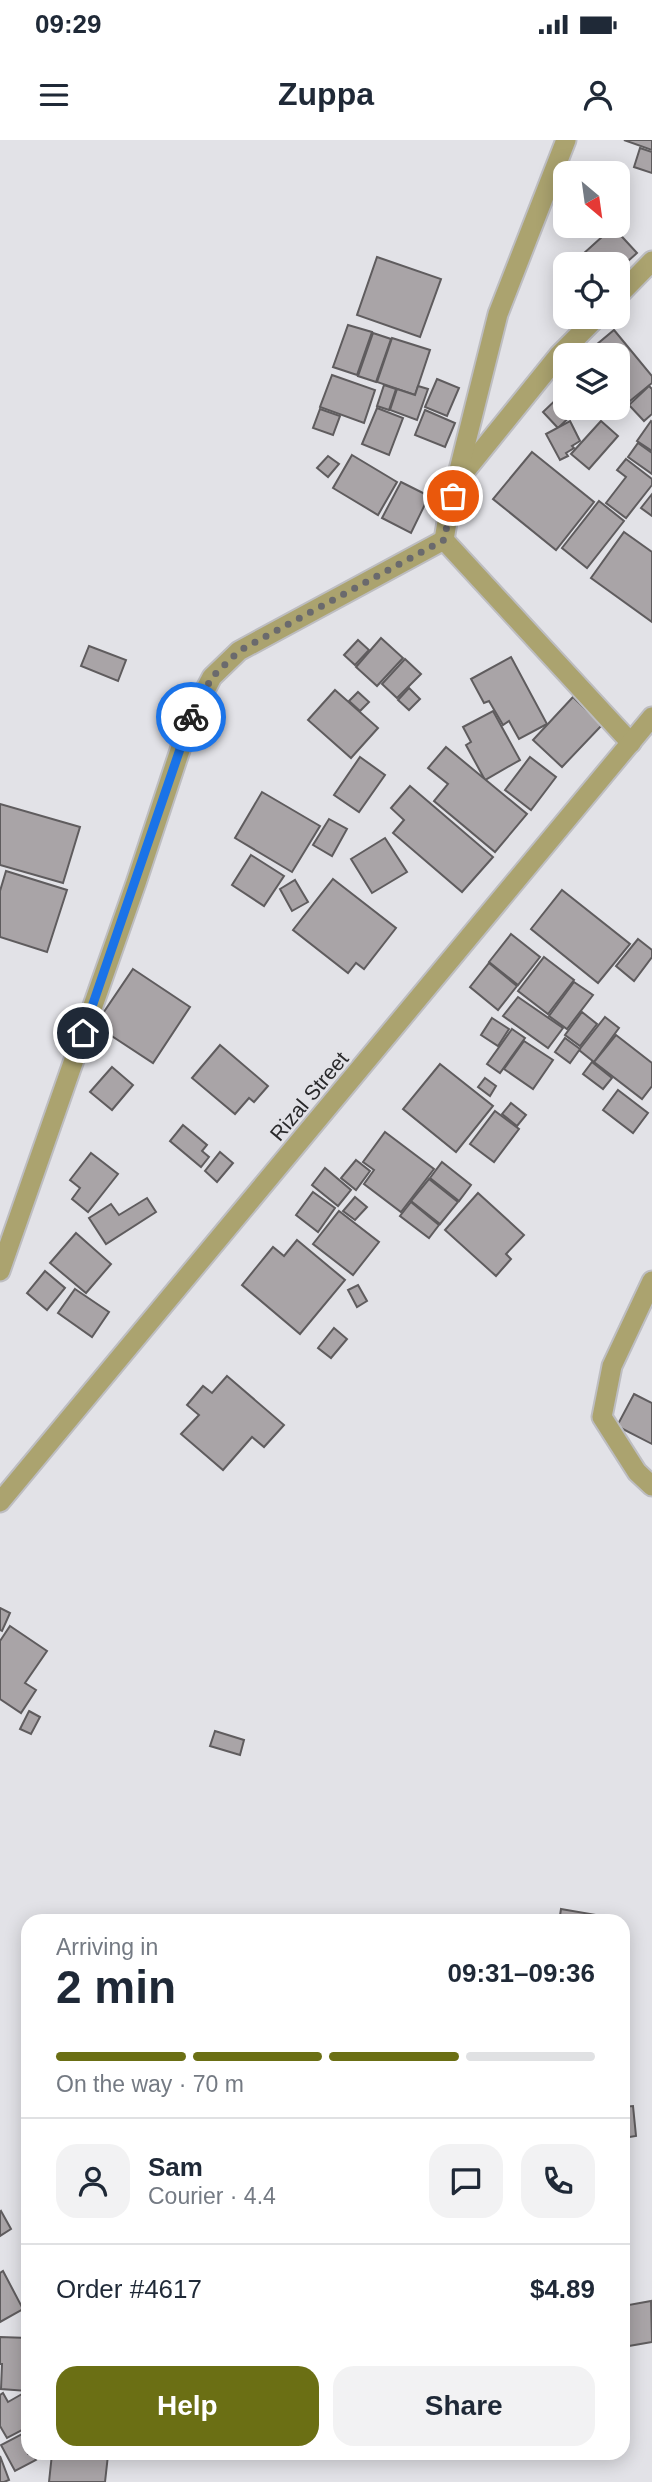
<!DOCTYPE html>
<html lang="en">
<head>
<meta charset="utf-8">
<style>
  :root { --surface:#fff; --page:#f2f2f3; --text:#1f2937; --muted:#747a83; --line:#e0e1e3; --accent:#6b6f14 }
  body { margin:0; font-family:Arial,sans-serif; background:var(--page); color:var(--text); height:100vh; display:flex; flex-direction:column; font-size:26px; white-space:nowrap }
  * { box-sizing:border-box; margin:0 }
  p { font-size:23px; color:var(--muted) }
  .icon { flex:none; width:38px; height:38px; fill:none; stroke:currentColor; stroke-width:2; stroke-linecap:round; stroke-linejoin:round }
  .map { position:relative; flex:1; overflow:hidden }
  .drawer { position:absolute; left:21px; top:1774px; width:609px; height:546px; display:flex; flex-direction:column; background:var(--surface); border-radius:21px; box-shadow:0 4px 18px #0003 }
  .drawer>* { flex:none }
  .needle { width:46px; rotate:151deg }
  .buttons { position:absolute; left:553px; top:21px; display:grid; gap:14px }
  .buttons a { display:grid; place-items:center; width:77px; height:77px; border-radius:14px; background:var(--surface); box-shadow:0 4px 18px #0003; font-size:35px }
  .pin { position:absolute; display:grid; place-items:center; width:60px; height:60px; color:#fff; margin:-30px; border:4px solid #fff; border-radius:50%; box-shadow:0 2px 7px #0007 }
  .courier { position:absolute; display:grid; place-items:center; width:70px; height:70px; margin:-35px; border:5px solid #1a73e8; border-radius:50%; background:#fff; color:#222; box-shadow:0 2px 9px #0007 }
  .headline em { font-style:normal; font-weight:700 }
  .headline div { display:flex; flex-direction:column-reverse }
  .headline { display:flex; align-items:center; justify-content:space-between; height:119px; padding:0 35px }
  h1 { font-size:46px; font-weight:700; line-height:52px }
  .bar { display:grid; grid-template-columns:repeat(4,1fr); gap:10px 7px; align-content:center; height:84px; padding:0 35px }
  .bar i { height:9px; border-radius:5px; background:var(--line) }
  .bar .on { background:var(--accent) }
  .bar p { grid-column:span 4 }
  .line { display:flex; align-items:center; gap:18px; padding:0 35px; border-top:2px solid var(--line) }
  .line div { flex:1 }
  .round { display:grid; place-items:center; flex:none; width:74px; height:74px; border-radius:21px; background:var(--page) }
  .primary-button { display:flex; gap:14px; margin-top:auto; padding:14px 35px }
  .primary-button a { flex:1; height:80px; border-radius:21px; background:var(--accent); color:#fff; font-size:28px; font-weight:700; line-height:80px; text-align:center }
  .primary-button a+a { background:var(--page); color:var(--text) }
  .status { display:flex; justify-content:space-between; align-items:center; height:49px; padding:0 35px; background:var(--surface); direction:ltr }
  .status svg { height:19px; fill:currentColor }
  header { display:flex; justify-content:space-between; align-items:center; height:91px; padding:0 35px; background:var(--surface); font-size:32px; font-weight:700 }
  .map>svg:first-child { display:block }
  .building { fill:#a9a4a7; stroke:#5f5c5e; stroke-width:2 }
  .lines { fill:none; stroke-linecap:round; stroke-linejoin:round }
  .minor-casing { stroke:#bdbdc1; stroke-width:23 }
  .tertiary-casing { stroke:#bdbdc1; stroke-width:23 }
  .minor { stroke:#aba36f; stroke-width:19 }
  .tertiary { stroke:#aba36f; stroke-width:19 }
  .done { stroke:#6a6a6d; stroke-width:7; stroke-dasharray:0 12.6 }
  .route { stroke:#1a73e8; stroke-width:9 }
  .labels { text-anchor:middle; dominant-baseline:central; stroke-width:5; stroke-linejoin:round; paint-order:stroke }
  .street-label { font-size:21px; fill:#29292b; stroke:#e2e2e7 }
</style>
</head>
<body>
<div class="status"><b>09:29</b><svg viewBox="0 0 49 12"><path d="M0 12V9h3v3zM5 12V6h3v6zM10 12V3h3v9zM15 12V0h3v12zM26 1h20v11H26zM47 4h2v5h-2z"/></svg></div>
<header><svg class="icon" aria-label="menu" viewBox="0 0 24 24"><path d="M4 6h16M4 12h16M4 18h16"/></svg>Zuppa<svg class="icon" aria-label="person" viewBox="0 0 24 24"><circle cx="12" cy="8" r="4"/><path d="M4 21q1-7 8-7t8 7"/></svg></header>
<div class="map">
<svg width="652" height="2342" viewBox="0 0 652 2342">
  <rect width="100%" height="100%" fill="#e2e2e7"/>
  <g class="building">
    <path d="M624,0H652V10Z"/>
    <path d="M640,8L652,12V33L634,27Z"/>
    <path d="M613,87L637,113L618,130V124H593L583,114Z"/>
    <path d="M377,117L441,139L420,197L357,175Z"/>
    <path d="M348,185L372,192L357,235L333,227Z"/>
    <path d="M614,190L652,236V243L625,265L621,259L618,262V215H584Z"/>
    <path d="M373,193L391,199L376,242L358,236Z"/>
    <path d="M392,198L430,210L415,255L377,242Z"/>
    <path d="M332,235L375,250L364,283L320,267Z"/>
    <path d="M437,239L459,248L447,276L425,267Z"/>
    <path d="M384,245L396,249L389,270L377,266Z"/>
    <path d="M418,246L428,249L417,280L390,270L397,249L415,255Z"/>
    <path d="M649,246L652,249V274L644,281L629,265Z"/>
    <path d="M565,251V268H579L558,288L543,272Z"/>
    <path d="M377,268L403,278L389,315L362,304Z"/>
    <path d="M320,269L340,276L333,295L313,288Z"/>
    <path d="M425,270L455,283L445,307L415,295Z"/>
    <path d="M570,281L580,301L572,306L574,308L566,313L568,316L560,320L546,294Z"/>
    <path d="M601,281L618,296L589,329L571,314Z"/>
    <path d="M651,281L652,282V311L637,301Z"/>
    <path d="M638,303L652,313V334L628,317Z"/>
    <path d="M532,312L594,362L556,410L493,359Z"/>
    <path d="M352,315L397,342L378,375L333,348Z"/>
    <path d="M328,316L339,324L328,337L317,328Z"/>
    <path d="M626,319L652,339V345L626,378L606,363L626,337L617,330Z"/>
    <path d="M401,342L429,356L411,393L382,378Z"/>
    <path d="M652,354V376L641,368Z"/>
    <path d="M599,361L624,381L587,428L562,408Z"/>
    <path d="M624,392L652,412V482L591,438Z"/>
    <path d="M381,498L403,518L377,546L356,527Z"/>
    <path d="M358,500L369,510L355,525L344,515Z"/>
    <path d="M89,506L126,520L118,541L81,526Z"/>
    <path d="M511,517L547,584L519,599L509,581L503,585L489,561L484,563L471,539Z"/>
    <path d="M405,519L421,534L397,558L382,544Z"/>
    <path d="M409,548L420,559L409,570L398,560Z"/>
    <path d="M335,550L378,588L351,618L308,580Z"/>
    <path d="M358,552L369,562L360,571L349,561Z"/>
    <path d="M573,557L602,585L562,627L533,600Z"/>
    <path d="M493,571L520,620L485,640L466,605L471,602L463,587Z"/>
    <path d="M446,607L527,674L495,712L434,661L448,644L428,628Z"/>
    <path d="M360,617L385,635L359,672L334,655Z"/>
    <path d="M530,617L556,637L531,670L505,650Z"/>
    <path d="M410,646L493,717L462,752L393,693L404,680L391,668Z"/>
    <path d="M262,652L320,686L292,732L235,698Z"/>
    <path d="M0,664L80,687L63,743L0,725Z"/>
    <path d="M329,679L347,689L332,716L313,705Z"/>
    <path d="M385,698L407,732L372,753L351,719Z"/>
    <path d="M251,715L284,736L264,766L232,745Z"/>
    <path d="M6,731L67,750L47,812L0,797V751Z"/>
    <path d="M333,739L396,788L364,829L356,823L348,833L293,790Z"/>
    <path d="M295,740L308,762L292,771L280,749Z"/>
    <path d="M562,750L630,804L598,843L531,789Z"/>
    <path d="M511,794L540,817L518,845L489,822Z"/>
    <path d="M638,799L652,810V817L634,841L616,826Z"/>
    <path d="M544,817L574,840L548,874L518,851Z"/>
    <path d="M489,823L517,846L498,870L470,847Z"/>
    <path d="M133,829L190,867L153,923L95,885Z"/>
    <path d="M574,842L593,855L567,889L549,876Z"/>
    <path d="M518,857L563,888L548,908L503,876Z"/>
    <path d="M582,872L597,884L580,906L565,895Z"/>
    <path d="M605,877L619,888L594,922L579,910Z"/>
    <path d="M492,878L509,889L498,906L481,895Z"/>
    <path d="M512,889L525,898L500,933L487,924Z"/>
    <path d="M616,895L652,923V946L642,959L594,922Z"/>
    <path d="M565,898L580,909L570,923L555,912Z"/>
    <path d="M524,901L553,920L533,949L504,929Z"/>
    <path d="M220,905L268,946L254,962L249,958L235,974L192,938Z"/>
    <path d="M592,922L612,938L603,949L583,934Z"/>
    <path d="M440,924L493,966L456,1012L403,969Z"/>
    <path d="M112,927L133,945L112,970L90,952Z"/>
    <path d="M485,938L496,946L490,956L478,947Z"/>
    <path d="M618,950L648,973L633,993L603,970Z"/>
    <path d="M511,963L526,975L517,986L502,974Z"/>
    <path d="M495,971L519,989L494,1022L470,1004Z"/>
    <path d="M183,985L207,1005L202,1011L209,1017L201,1027L170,1001Z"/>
    <path d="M385,992L434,1029L401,1072L364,1044L374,1030L363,1022Z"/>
    <path d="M220,1012L233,1023L217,1042L205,1031Z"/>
    <path d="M91,1013L118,1034L88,1072L72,1059L80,1048L70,1040Z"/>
    <path d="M356,1020L370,1031L356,1050L341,1038Z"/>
    <path d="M442,1022L471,1045L459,1061L430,1038Z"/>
    <path d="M325,1028L351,1050L338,1066L312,1045Z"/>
    <path d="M429,1039L458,1062L440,1084L411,1061Z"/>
    <path d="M313,1052L335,1068L318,1092L296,1075Z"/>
    <path d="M478,1053L524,1095L506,1114L511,1119L496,1136L445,1090Z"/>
    <path d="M355,1057L367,1067L355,1080L343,1071Z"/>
    <path d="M147,1058L156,1072L106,1104L89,1078L111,1064L119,1075Z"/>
    <path d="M411,1062L439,1085L429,1098L400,1076Z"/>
    <path d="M339,1071L379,1102L353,1135L313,1104Z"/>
    <path d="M76,1093L111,1124L86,1153L50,1123Z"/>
    <path d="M297,1100L345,1140L300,1194L242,1145L273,1107L284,1116Z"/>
    <path d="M45,1131L65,1148L47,1170L27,1153Z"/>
    <path d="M358,1145L367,1161L357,1167L348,1150Z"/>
    <path d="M75,1149L109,1172L92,1197L58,1173Z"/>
    <path d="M334,1188L347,1199L331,1218L318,1208Z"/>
    <path d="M227,1236L284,1285L264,1307L252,1297L223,1330L181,1294L199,1275L187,1265L203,1246L212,1253Z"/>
    <path d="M634,1254L652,1263V1304L617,1286Z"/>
    <path d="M0,1468L10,1473L2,1491L0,1490Z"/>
    <path d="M10,1486L47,1511L25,1543L36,1550L21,1573L0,1559V1501Z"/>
    <path d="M29,1571L40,1577L31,1594L20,1589Z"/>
    <path d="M215,1591L244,1600L240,1615L210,1606Z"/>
    <path d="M561,1769L602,1776L601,1782H559Z"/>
    <path d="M633,1966L636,1996L623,1998V1967Z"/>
    <path d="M1,2071L11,2089L0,2096V2072Z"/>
    <path d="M3,2131L23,2169L0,2182V2133Z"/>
    <path d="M651,2161L652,2202L623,2207V2166Z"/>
    <path d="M0,2197L28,2198L27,2251L1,2249L2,2224H0Z"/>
    <path d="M3,2253L8,2262L22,2254L28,2265V2287L7,2298L0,2286V2255Z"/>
    <path d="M22,2294L28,2305V2314H32L36,2320L15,2331L1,2305Z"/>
    <path d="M52,2314L108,2315L105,2342H49Z"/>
    <path d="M0,2316L9,2340L4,2342H0Z"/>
  </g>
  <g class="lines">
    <g class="minor-casing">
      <g id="minor">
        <path d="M618,156L652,121"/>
        <path d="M462,335L559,215L597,177"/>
        <path d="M444,400L449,370L498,174L566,0"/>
        <path d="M444,400L631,603"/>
        <path d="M0,1131L136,743L191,577L212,537L239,511L444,400"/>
        <path d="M652,1141L612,1226L602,1277L637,1332L652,1346"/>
      </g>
    </g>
    <g class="tertiary-casing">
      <path id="tertiary" d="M0,1362L652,577"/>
    </g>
    <use href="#minor" class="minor"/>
    <use href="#tertiary" class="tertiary"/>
  </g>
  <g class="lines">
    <path class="done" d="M191,577L212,537L239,511L444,400L453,356"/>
    <path class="route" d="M83,893L191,577"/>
  </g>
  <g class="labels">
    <g class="street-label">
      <text transform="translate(309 956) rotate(-50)">Rizal Street</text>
    </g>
  </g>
</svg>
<div class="buttons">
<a><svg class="needle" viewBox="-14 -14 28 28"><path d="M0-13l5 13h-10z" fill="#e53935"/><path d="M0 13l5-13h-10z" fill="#747a83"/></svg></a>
<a><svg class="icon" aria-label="locate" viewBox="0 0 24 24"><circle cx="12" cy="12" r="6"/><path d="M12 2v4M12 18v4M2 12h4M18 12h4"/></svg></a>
<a><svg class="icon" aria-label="layers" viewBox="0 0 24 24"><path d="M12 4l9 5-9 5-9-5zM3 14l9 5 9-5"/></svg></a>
</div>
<div class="pin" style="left:453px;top:356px;background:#ea580c"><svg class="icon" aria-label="bag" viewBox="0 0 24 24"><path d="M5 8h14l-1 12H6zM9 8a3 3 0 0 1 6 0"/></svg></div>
<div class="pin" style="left:83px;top:893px;background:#1f2937"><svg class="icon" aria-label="home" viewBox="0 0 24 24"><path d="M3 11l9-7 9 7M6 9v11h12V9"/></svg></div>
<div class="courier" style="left:191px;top:577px"><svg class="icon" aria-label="bike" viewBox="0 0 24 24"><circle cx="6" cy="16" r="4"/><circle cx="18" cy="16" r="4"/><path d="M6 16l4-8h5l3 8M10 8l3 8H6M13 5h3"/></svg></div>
<section class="drawer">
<div class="headline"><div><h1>2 min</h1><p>Arriving in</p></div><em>09:31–09:36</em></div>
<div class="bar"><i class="on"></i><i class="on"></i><i class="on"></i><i></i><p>On the way · 70 m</p></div>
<div class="line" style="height:126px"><a class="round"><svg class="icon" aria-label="person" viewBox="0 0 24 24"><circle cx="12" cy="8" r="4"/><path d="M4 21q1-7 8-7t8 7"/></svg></a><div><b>Sam</b><p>Courier · 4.4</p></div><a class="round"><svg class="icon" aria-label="chat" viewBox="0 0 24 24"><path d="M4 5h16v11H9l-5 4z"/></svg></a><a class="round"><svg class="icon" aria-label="phone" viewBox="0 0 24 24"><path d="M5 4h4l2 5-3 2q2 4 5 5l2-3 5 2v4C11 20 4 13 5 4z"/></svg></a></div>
<div class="line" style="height:91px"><div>Order #4617</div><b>$4.89</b></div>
<div class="primary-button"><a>Help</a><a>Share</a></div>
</section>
</div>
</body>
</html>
